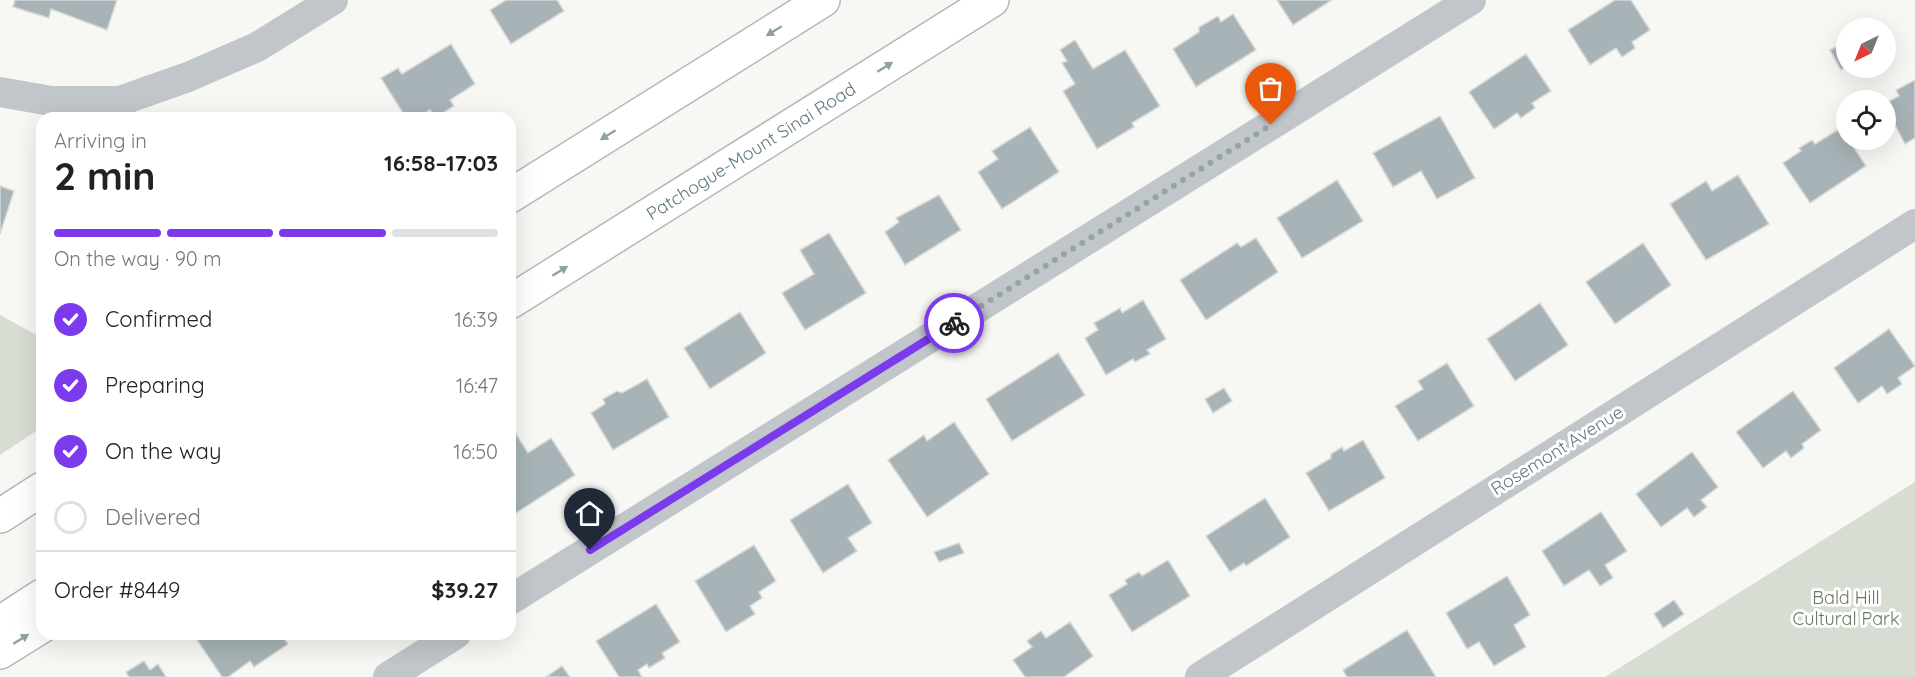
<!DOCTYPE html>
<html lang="en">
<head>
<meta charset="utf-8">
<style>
  :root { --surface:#fff; --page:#f2f2f2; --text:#222; --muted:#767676; --line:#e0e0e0; --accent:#7c3aed }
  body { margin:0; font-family:Quicksand,sans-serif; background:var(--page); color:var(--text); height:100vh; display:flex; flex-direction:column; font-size:22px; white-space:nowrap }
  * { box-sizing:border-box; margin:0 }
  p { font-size:20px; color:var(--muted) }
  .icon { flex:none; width:33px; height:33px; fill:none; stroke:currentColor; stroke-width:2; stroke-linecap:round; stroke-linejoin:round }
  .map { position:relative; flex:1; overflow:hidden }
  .details { position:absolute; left:36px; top:112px; width:480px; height:528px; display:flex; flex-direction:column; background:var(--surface); border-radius:18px; box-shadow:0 6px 24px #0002 }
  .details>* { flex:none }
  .needle { width:39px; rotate:223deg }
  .fabs { position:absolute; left:1836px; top:18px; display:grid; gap:12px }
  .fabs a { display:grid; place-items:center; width:60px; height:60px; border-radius:50%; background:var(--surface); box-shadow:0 6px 24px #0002; font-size:30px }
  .pin { position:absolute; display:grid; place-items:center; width:51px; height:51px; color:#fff; margin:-62px -26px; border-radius:50% 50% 50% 0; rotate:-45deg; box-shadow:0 0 6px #0007 }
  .pin .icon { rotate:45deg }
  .courier { position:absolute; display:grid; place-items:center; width:60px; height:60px; margin:-30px; border:4px solid #7c3aed; border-radius:50%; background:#fff; color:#222; box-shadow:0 2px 8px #0007 }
  .overview em { font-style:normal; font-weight:800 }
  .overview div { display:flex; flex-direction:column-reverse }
  .overview { display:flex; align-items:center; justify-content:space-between; height:102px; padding:0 18px }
  h1 { font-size:39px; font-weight:800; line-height:45px }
  .bar { display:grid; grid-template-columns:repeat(4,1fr); gap:9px 6px; align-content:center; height:72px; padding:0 18px }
  .bar i { height:8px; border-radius:4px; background:var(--line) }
  .bar .on { background:var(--accent) }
  .bar p { grid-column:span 4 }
  .line { display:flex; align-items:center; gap:15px; padding:0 18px; border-top:2px solid var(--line) }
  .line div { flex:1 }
  ol { padding:0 18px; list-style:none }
  li { display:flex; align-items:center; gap:18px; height:66px }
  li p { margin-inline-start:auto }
  li .icon { padding:6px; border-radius:50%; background:var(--accent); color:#fff; stroke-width:4 }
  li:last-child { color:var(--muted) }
  li i { width:33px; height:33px; border:3px solid var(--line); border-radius:50% }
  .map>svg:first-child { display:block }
  .green { fill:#d8ddd3 }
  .building { fill:#a7b3b6; stroke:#d9d9d7; stroke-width:1.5 }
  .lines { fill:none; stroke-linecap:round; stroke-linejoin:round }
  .highway-casing { stroke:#b3b9bb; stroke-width:36 }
  .street { stroke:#c0c6c9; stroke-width:30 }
  .highway { stroke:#fff; stroke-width:33 }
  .oneway { fill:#90a0a7 }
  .done { stroke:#96a4a9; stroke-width:6; stroke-dasharray:0 10.8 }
  .route { stroke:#7c3aed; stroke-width:8 }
  .labels { text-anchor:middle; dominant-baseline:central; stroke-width:6; stroke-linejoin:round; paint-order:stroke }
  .street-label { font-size:18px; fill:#617881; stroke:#fff }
  .park-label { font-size:18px; fill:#687960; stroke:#fff }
</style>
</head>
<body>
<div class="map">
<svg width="1915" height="677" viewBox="0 0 1915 677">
  <rect width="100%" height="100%" fill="#f7f7f4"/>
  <g class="green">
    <path d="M0,315L42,338V427L0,455Z"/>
    <path d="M1915,482V677H1605Z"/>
  </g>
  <g class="building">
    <path d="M15,0H117L107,30L51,9L49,18L13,7Z"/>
    <path d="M506,0H557L564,11L511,44L490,10Z"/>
    <path d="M1277,0H1332L1293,25Z"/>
    <path d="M1615,0H1631L1650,30L1632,42L1635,48L1622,57L1616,48L1590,65L1568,30Z"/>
    <path d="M1233,14L1256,50L1196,87L1173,49L1199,32V27L1218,16L1221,22Z"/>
    <path d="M1075,40L1093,69L1125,50L1160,106L1132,123L1134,127L1097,149L1063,91L1075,84L1062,63L1067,61L1060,50Z"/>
    <path d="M1846,41V66L1841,70L1830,50Z"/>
    <path d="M451,44L475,84L450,100L454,106L435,118L430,110L417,118H406L381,78L398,68L402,74Z"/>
    <path d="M1526,54L1551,91L1532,103L1535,108L1521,118L1517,113L1494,129L1469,92Z"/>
    <path d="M1915,80V138L1905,144L1886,108V103L1899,96L1896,90Z"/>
    <path d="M1440,116L1475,178L1437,199L1421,171L1393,187L1373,153Z"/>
    <path d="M1030,127L1059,172L1002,209L978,172L998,159L992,151Z"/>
    <path d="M1841,128L1866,166L1810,203L1783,163L1801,151L1799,148L1812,140L1815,144Z"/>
    <path d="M1738,175L1769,224L1706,260L1670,204L1706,181L1712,191Z"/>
    <path d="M1337,180L1363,221L1302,258L1277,218Z"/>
    <path d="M0,186L14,191L0,234Z"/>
    <path d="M939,195L961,230L905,265L885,232L899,222L896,218Z"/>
    <path d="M829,233L866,293L805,330L782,293L814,274L800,250Z"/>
    <path d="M1256,238L1278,272L1206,320L1180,280L1237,243L1241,247Z"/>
    <path d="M1643,243L1671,285L1615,324L1586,282Z"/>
    <path d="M1143,300L1166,339L1147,350L1150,354L1135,362L1133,359L1106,375L1085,338L1098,330L1094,323L1120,308L1122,313Z"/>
    <path d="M1540,303L1568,345L1515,381L1487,339Z"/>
    <path d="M740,312L766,353L710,389L684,348Z"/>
    <path d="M1889,329L1915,366L1898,378L1902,384L1887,394L1882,386L1858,403L1834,368Z"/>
    <path d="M1058,353L1085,395L1012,441L986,399Z"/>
    <path d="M1447,363L1474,406L1418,441L1395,406L1423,389L1418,381Z"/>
    <path d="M647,379L669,417L613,450L591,413L605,404L603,399L617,391L622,393Z"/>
    <path d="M1224,388L1232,401L1213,413L1205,399Z"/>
    <path d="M1793,391L1821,430L1802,444L1804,448L1791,458L1786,451L1763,468L1736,432Z"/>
    <path d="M954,422L989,474L927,517L888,460L924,435L927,441Z"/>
    <path d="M516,434L528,453L551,438L575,475L516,513L510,505V438Z"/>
    <path d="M1363,440L1385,478L1329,511L1306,473L1331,458V454L1342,447L1344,451Z"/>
    <path d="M1692,452L1718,487L1701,500L1707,507L1694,517L1687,508L1661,527L1636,494Z"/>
    <path d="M848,484L872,523L848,538L857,551L823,573L790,520Z"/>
    <path d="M1265,498L1290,537L1246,566L1244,563L1230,572L1206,536Z"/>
    <path d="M1601,512L1627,551L1605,565L1613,578L1600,586L1589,570L1564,586L1542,551Z"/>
    <path d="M959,543L964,553L939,562L934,552Z"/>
    <path d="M754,545L776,581L759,592L762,598L750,606L755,614L726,632L695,581Z"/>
    <path d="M1168,560L1190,596L1132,632L1109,595L1127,584L1125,580L1139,572L1142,576Z"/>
    <path d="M1507,576L1530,615L1514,625L1526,647L1494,666L1479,642L1467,649L1446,613Z"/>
    <path d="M1674,600L1684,614L1663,628L1654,614Z"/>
    <path d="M656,604L680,642L662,653L665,658L649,668L647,664L638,670L642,677H619L596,641Z"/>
    <path d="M1070,622L1093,656L1064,677H1025L1013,660L1032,647L1027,641L1041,631L1046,638Z"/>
    <path d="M1407,630L1436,677H1347L1343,670Z"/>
    <path d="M193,634H281L288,644L254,667L250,661L228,677H222Z"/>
    <path d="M144,661L150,670L158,664L166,677H129L126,672Z"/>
    <path d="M562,666L570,677H546Z"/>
  </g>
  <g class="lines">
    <g class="highway-casing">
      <g id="highway">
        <path d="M510,196L823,0"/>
        <path d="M510,302L992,0"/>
        <path d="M0,516L42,489"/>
        <path d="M0,623L42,596"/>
        <path d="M0,652L42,626"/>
      </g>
    </g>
    <g class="street">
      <path d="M0,92L51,101H120L188,77L257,47L333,0"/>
      <path d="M510,600L1471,0"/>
      <path d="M388,677L456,634"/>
      <path d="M1200,677L1915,224"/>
    </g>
    <use href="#highway" class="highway"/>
  </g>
  <defs><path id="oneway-solid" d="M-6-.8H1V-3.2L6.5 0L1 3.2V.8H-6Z" transform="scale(1.5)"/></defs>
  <g class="oneway">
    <use href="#oneway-solid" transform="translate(774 31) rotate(148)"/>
    <use href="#oneway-solid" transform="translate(885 67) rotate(-32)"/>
    <use href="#oneway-solid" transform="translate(608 135) rotate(148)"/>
    <use href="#oneway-solid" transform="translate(560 271) rotate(-32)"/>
    <use href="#oneway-solid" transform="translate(21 639) rotate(-32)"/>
  </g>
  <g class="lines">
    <path class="done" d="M954,323L1271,125"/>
    <path class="route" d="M590,550L954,323"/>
  </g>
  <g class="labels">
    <g class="street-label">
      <text transform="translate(751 151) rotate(-32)">Patchogue-Mount Sinai Road</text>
      <text transform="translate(1557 450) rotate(-32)">Rosemont Avenue</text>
    </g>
    <g class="park-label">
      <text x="1846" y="597">Bald Hill<tspan x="1846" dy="21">Cultural Park</tspan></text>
    </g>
  </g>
</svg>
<div class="fabs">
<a><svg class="needle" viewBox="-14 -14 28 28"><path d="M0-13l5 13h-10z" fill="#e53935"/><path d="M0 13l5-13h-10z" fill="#767676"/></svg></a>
<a><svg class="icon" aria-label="locate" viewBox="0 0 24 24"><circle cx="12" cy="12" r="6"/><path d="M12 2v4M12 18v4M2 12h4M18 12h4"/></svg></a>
</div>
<div class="pin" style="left:1271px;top:125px;background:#ea580c"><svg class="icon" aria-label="bag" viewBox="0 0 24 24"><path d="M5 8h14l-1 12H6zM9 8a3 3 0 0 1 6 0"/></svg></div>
<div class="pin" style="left:590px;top:550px;background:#1f2937"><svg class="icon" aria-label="home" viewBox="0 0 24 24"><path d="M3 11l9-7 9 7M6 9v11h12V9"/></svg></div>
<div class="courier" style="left:954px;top:323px"><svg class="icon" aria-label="bike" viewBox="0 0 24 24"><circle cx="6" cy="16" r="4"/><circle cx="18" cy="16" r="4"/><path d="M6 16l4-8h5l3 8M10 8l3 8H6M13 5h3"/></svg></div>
<section class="details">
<div class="overview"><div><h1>2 min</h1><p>Arriving in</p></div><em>16:58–17:03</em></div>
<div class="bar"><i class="on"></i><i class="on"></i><i class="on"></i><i></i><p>On the way · 90 m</p></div>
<ol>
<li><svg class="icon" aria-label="check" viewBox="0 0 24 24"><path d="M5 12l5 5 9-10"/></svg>Confirmed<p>16:39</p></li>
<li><svg class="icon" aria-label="check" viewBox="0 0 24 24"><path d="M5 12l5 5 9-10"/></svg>Preparing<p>16:47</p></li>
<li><svg class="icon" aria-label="check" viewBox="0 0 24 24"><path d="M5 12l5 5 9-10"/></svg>On the way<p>16:50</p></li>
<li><i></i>Delivered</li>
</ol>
<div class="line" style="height:78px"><div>Order #8449</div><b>$39.27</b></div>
</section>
</div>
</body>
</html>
